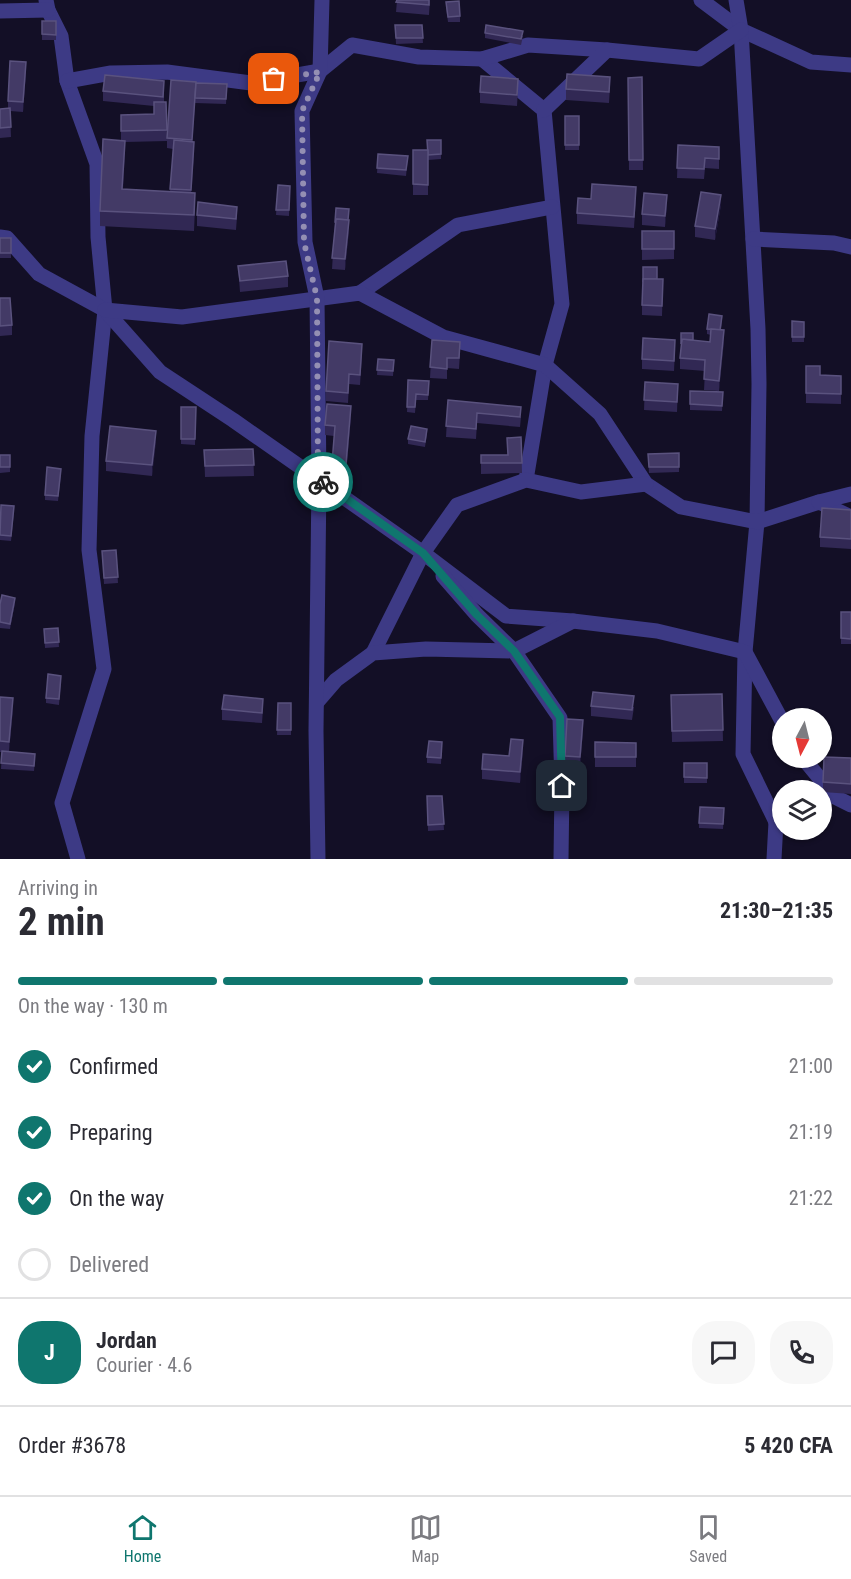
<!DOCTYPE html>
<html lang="en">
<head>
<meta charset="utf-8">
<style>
  :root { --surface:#fff; --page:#f7f7f7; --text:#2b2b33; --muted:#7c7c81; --line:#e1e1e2; --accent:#0f766e }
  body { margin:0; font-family:"Roboto Condensed",sans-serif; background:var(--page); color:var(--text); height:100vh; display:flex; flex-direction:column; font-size:22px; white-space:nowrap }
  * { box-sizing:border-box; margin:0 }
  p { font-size:20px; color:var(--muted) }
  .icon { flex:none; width:33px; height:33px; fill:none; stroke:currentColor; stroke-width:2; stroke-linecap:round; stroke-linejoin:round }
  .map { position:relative; height:859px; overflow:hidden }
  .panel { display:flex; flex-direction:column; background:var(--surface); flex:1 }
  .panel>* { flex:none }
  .needle { width:39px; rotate:187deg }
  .tools { position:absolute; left:772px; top:708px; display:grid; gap:12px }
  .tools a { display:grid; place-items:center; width:60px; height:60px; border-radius:50%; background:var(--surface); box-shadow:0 2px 4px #0004; font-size:30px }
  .pin { position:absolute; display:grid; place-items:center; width:51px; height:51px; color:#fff; margin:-26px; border-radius:12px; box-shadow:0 3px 9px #0006 }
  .courier { position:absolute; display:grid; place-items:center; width:60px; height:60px; margin:-30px; border:4px solid #0f766e; border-radius:50%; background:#fff; color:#222; box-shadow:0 2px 8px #0007 }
  .summary em { font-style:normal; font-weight:700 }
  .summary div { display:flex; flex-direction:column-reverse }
  .summary { display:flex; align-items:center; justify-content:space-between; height:102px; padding:0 18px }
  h1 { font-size:39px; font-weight:700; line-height:45px }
  .bar { display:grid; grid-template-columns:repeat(4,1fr); gap:9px 6px; align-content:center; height:72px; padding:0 18px }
  .bar i { height:8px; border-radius:4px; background:var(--line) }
  .bar .current { background:var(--accent) }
  .bar p { grid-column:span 4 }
  .line { display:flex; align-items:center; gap:15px; padding:0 18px; border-top:2px solid var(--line) }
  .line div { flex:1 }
  .round { display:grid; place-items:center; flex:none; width:63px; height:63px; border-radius:24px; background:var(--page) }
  ol { padding:0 18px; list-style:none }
  li { display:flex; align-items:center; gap:18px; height:66px }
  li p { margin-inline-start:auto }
  li .icon { padding:6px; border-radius:50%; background:var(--accent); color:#fff; stroke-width:4 }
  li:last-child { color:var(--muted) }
  li i { width:33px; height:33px; border:3px solid var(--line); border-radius:50% }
  .menu { display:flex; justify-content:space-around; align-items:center; height:84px; border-top:2px solid var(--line); background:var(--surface); font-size:16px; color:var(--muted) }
  .menu a { display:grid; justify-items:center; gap:3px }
  .menu .current { color:var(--accent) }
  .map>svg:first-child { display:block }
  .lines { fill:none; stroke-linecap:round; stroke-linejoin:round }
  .minor { stroke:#3d3a85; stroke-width:15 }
  .wall { fill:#312854 }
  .shaded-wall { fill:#1d163a }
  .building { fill:#433a66; stroke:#5a527e; stroke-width:1.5 }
  .done { stroke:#948fb3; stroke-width:6; stroke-dasharray:0 10.8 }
  .route { stroke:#0f766e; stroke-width:8 }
</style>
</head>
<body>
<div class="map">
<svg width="851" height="859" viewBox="0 0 851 859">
  <rect width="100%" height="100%" fill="#130f26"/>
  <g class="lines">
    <g class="minor">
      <path d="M46,0L48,10L61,36L67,81L97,164L98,237L105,310L92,436L89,550L104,669L62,803L78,859"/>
      <path d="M701,0L741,30L811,62L851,65"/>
      <path d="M736,0L741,30L758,329L759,384L757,522L745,652L743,754L776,822"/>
      <path d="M0,11L48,10"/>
      <path d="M482,59L544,110L562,304L545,365L526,480"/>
      <path d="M67,81L111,73L167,72L251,83L320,71L352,45L419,57L482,59L528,45L607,50L699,59L741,30"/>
      <path d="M544,110L607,50"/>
      <path d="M0,237L7,238L39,274L105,310L160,372L233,420L319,480L423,553L506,616L573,621L657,631L745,652L783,723"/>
      <path d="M753,239L834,243L851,247"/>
      <path d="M360,293L458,225L552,207"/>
      <path d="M105,310L182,317L360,293L443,337L545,365L600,414L646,484L681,507L757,522L819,502L851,517"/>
      <path d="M819,502L851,494"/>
      <path d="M443,576L477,615L514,651L560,718L562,786L561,859"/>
      <path d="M373,653L423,553L457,505L526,480L581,492L646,484"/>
      <path d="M317,702L336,680L373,653L426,649L514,651L573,621"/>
      <path d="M803,758L835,797L851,805"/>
      <path d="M318,859L316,731L319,480L317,298L305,242L302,111L320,71L322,0"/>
      <path d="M774,859L776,822L782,817"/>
    </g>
  </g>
  <g class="wall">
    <path d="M397,0H430L429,15L396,12Z"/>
    <path d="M446,7L460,16V22H448Z"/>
    <rect x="42" y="21" width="14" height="19"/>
    <path d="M395,25H422L423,43L396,44Z"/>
    <path d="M485,33L523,36L521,45L485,38Z"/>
    <path d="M26,72L23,112L10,111L11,137L0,138V109H8V101Z"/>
    <path d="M642,77L643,170H629L628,78Z"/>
    <path d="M196,83L227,84L226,104L195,103L192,142L194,152L191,193L195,208L194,231L100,226V211L121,141V115L154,114V106L103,101V91H164V102H166L167,141L125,142L123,189L170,192L173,149L167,148V138Z"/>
    <path d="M610,87L609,103L566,100V89Z"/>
    <path d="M518,90L517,106L480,103V92Z"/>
    <rect x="565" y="116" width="14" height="34"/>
    <path d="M441,140V159L428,160V158V195H413V150H428Z"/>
    <path d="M678,145L719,147V169L705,168L704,179L677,178Z"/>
    <path d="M378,154L408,156L406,176L377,173Z"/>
    <path d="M278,185L290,186L289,216L276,215Z"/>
    <path d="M636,198L634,228L577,224V213L591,199Z"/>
    <path d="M667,205L665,227L642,225V214Z"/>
    <path d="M721,205L715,240L695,237V226Z"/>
    <path d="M197,215L237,217L236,230L197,226Z"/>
    <path d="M349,220V230L345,270L332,269L335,222Z"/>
    <path d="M642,231H674V259L642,260Z"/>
    <rect x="0" y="238" width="11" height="20"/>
    <path d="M238,266L288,276V287L240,292Z"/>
    <path d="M657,279H663L662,316L642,315V305Z"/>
    <path d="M0,298L12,325V335L0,336Z"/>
    <path d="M722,321L721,330L724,341L719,391L704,390L705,371L680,369V358L693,340L710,342L711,335L707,334V329Z"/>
    <path d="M792,321L804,322V342H792Z"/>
    <path d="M432,340L460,353L459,369L447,368V379L430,378Z"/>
    <path d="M675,351L674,371L642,369V359Z"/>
    <path d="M362,354L360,385L349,384L348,403L326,401V391Z"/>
    <path d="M378,359L394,360L393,376L377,375Z"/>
    <path d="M806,366L820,375L841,376V404L806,403Z"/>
    <path d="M408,380L429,381L428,400H416L415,413L407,412Z"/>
    <path d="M645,382L678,384L677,412L644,410Z"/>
    <path d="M690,391L723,392L722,411L690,410Z"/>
    <path d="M448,400L521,417L520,427L477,423L476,439L446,437Z"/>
    <path d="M181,407H196L195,445L181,444Z"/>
    <path d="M351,416L346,475L332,473L334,436L325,435V425Z"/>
    <path d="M427,434L425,447L408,444V439Z"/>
    <path d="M521,437L522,473L481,474V455H508Z"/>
    <path d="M156,441L152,476L106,471V461Z"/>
    <path d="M253,449L254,476L205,477L204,450Z"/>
    <path d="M679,453V472L649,473L648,454Z"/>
    <path d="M0,455H10V472L0,473Z"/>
    <path d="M61,474L58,501L45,500V495Z"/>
    <path d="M851,510V549L820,547V537Z"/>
    <path d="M14,512L11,541L0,540V518Z"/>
    <path d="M116,550L118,583L104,584L102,551Z"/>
    <path d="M15,603L10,629L0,628V604Z"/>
    <rect x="841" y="612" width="10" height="32"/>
    <path d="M58,628L59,647L45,648L44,629Z"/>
    <path d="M61,681L59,705L46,703V698Z"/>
    <path d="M722,694L723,741L672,742L671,695Z"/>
    <path d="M0,697L13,709L9,751L35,759L34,771L1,769L2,752H0Z"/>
    <path d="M278,703H291V735H277Z"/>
    <path d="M591,706L634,707L632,720L591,716Z"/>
    <path d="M222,709H263L262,723L222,720Z"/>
    <path d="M583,731L580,767L565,766V756Z"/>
    <path d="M442,742L441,764L427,763V757Z"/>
    <path d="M595,742L636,743V767H595Z"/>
    <path d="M523,751L520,783L482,779V769Z"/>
    <path d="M851,758V794L823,792V782Z"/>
    <rect x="684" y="763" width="23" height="20"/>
    <path d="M427,796H442L444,830L428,831Z"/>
    <path d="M724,808L723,829L699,828V823Z"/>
  </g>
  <g class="shaded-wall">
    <path d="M26,62V72L23,112V102Z"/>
    <path d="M196,82L195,103L192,150V140Z"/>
    <path d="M125,141V156L122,205V189Z"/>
    <path d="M194,142V152L191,201V190Z"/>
    <path d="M667,195V205L665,227V216Z"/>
    <path d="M721,195V205L715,240V229Z"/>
    <path d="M349,220V230L345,270V259Z"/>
    <path d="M724,330V341L719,391V381Z"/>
    <path d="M351,406V416L346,475V464Z"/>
    <path d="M156,431V441L152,476V465Z"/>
    <path d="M15,598V603L10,629V624Z"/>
    <path d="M13,698V709L9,752V742Z"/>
    <path d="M583,720V731L580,767V757Z"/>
    <path d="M523,740V751L520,783V772Z"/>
  </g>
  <g class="building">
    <path d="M397,0H429V5L396,2Z"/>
    <path d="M459,1L460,16L448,17L446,2Z"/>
    <path d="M42,21H56V35L42,34Z"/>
    <path d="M395,25H422L423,38H396Z"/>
    <path d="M486,25L523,31L521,39L485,33Z"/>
    <path d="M10,61L26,62L23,102L8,101Z"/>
    <path d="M567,74L610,77L609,92L566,89Z"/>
    <path d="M105,75L164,81L163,97L103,91Z"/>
    <path d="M481,76L518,79L517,95L480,92Z"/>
    <path d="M642,77L643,160H629L628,78Z"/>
    <path d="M171,80L196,82L192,140L167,138Z"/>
    <path d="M196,83L227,84L226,99L195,98Z"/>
    <path d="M154,102H166L167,130L121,131V115L154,114Z"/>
    <path d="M10,108L11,127L0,128V109Z"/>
    <rect x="565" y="116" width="14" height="29"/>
    <path d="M103,139L125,141L122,189L195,193L194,215L100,211Z"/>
    <path d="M174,140L194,142L191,190L170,189Z"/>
    <path d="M427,140H441V154L428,155Z"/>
    <path d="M678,145L719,147V159L705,158L704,169L677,168Z"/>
    <path d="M413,150H428V185L413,184Z"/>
    <path d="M378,154L408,156L406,170L377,168Z"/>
    <path d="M592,184L636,187L634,217L577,213L578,198L591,199Z"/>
    <path d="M278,185L290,186L289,210H276Z"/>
    <path d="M701,192L721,195L715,229L695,226Z"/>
    <path d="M644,193L667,195L665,216L642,214Z"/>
    <path d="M198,202L237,207L236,219L197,215Z"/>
    <path d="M336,208L349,209L348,220L336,219V222H335Z"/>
    <path d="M336,219L349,220L345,259L332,258Z"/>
    <rect x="642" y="231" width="32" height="18"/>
    <rect x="0" y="238" width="11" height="15"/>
    <path d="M286,261L288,276L240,281L238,266Z"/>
    <path d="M643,267H657V279H643V282Z"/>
    <path d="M643,279H663L662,306L642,305Z"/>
    <path d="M0,298H10L12,325L0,326Z"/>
    <path d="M709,314L722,316L720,330L707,329Z"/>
    <path d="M792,321L804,322V337H792Z"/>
    <path d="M711,329L724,330L719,381L704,379L705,360L680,358L682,339L710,342Z"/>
    <path d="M681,333H693V340L682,339L681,344Z"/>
    <path d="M643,338L675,340L674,361L642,359Z"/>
    <path d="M432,340L460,342L459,358H447V369L430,367Z"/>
    <path d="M329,341L362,344L360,375L349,374L348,393L326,391Z"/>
    <path d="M378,359L394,360L393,371L377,370Z"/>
    <path d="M806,366H820V375L841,376V394L806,393Z"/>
    <path d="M408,380L429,381L428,395L416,394L415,407H407Z"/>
    <path d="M645,382L678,384L677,402L644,400Z"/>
    <path d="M690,391L723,392L722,406L690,404Z"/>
    <path d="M448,400L521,407L520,417L477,413L476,429L446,426Z"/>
    <path d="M327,404L351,406L346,464L332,463L335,426L325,425Z"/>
    <path d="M181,407H196L195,439H181Z"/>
    <path d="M110,426L156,431L152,465L106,461Z"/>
    <path d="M411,426L427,429L425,442L408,439Z"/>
    <path d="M521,437L522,463H481V455H508L507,438Z"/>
    <path d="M253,449L254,465L205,466L204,450Z"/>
    <path d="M679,453V467H649L648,454Z"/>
    <rect x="0" y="455" width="10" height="12"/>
    <path d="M47,467L61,469L58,496L45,495Z"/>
    <path d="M1,505L14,506L11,536L0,535Z"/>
    <path d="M822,508L851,510V539L820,537Z"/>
    <path d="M116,550L118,577L104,578L102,551Z"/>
    <path d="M2,595L15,598L10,624L0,622V604Z"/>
    <path d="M841,612H851V639L841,638Z"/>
    <path d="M58,628L59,642L45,643L44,629Z"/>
    <path d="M48,674L61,676L59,699L46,698Z"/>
    <path d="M593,692L634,696L632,710L591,706Z"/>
    <path d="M722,694L723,730L672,731L671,695Z"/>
    <path d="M224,695L263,699L262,713L222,709Z"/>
    <path d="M0,697L13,698L9,742L0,741Z"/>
    <path d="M278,703H291V730H277Z"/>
    <path d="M567,719L583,720L580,757L565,756Z"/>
    <path d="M511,739L523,740L520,772L482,769L483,754L509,756Z"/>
    <path d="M429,741L442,742L441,758L427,757Z"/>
    <path d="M595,742L636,743V757H595Z"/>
    <path d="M2,751L35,754L34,766L1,763Z"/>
    <path d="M824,757L851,758V784L823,782Z"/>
    <path d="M684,763H707V778L684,777Z"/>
    <path d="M427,796H442L444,824L428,825Z"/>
    <path d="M700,807L724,808L723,824L699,823Z"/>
  </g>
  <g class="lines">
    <path class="done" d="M274,79L320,72L302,111L304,242L317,298L318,480L323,482"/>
    <path class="route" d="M323,482L423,553L477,615L514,651L560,717L562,786"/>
  </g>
</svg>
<div class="tools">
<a><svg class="needle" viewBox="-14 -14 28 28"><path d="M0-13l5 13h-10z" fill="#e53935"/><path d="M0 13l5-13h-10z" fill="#7c7c81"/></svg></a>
<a><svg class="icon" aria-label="layers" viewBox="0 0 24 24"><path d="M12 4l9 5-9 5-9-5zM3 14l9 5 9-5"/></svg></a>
</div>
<div class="pin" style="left:274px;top:79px;background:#ea580c"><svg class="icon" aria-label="bag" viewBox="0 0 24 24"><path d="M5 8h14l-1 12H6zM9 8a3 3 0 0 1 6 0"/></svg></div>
<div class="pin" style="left:562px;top:786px;background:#1f2937"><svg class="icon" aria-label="home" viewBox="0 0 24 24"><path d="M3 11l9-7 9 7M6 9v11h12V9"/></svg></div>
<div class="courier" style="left:323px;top:482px"><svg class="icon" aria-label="bike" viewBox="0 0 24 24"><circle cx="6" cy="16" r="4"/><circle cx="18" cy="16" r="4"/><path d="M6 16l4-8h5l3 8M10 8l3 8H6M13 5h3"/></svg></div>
</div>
<section class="panel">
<div class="summary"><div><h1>2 min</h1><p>Arriving in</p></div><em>21:30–21:35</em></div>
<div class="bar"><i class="current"></i><i class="current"></i><i class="current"></i><i></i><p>On the way · 130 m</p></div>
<ol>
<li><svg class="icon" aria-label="check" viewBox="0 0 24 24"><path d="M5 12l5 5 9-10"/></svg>Confirmed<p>21:00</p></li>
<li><svg class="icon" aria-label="check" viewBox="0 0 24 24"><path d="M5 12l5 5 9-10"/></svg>Preparing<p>21:19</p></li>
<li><svg class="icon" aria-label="check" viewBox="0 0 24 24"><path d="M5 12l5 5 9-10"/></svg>On the way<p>21:22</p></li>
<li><i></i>Delivered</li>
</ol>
<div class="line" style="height:108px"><b class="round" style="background:var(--accent);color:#fff">J</b><div><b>Jordan</b><p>Courier · 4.6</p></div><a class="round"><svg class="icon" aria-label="chat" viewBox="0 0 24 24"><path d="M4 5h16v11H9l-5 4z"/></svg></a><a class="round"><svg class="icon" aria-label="phone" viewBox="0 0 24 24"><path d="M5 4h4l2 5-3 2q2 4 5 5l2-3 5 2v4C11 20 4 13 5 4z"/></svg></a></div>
<div class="line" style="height:78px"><div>Order #3678</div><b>5 420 CFA</b></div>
</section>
<nav class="menu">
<a class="current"><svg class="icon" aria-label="home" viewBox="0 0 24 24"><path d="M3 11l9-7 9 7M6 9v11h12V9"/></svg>Home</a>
<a><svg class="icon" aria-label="map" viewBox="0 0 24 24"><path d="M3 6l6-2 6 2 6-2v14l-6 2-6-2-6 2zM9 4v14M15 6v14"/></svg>Map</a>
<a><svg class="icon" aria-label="saved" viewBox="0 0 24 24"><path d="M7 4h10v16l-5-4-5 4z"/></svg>Saved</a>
</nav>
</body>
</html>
